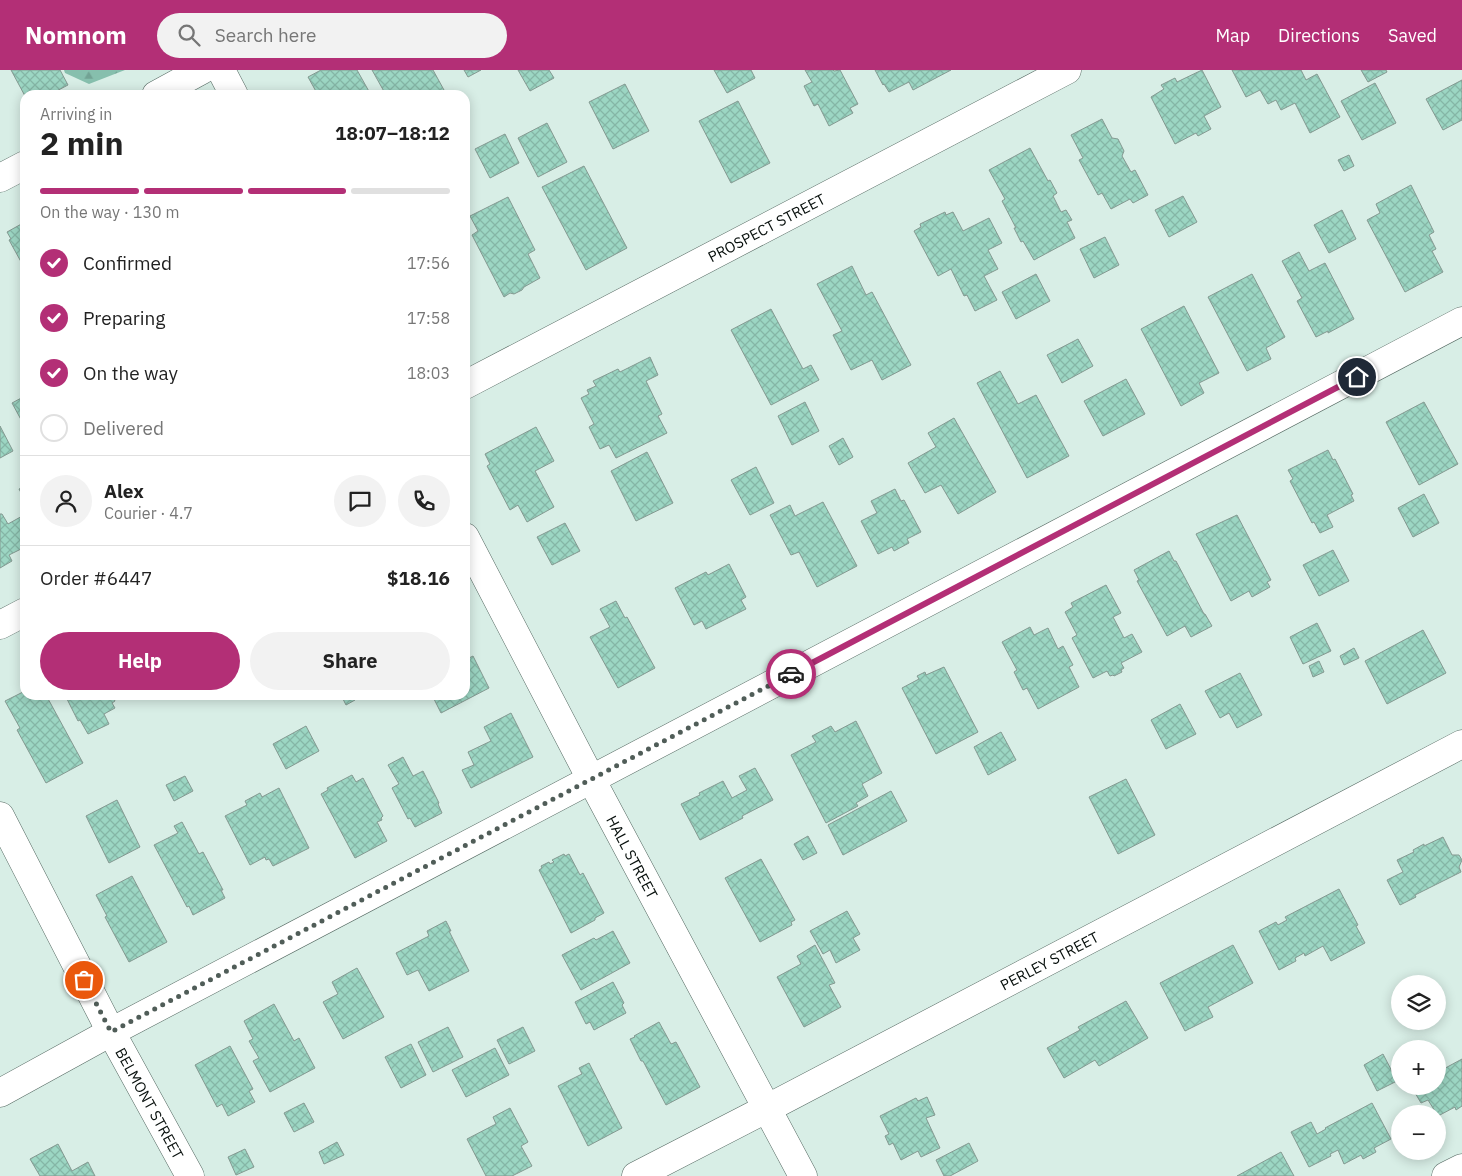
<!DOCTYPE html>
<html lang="en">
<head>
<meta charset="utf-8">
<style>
  :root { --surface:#fff; --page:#f2f2f2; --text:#222; --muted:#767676; --line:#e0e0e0; --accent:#b32f76 }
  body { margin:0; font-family:"IBM Plex Sans",sans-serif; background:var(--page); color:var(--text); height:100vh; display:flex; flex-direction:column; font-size:19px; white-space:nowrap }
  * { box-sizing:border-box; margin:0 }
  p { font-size:16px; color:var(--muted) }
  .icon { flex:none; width:28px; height:28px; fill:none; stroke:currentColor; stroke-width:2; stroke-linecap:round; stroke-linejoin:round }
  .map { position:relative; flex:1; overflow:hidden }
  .details { position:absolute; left:20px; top:20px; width:450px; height:610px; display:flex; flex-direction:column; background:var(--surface); border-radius:15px; box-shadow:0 2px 12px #0003 }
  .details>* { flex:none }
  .controls { position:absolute; left:1391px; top:905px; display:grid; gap:10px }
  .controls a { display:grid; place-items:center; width:55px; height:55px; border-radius:50%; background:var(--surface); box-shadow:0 2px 12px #0003; font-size:25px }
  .pin { position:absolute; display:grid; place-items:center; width:42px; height:42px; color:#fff; margin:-21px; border:2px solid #fff; border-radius:50%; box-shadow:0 1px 5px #0007 }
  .courier { position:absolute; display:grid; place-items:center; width:50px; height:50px; margin:-25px; border:4px solid #b32f76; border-radius:50%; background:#fff; color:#222; box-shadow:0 1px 6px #0007 }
  .overview em { font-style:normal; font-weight:700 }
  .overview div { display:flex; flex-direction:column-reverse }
  .overview { display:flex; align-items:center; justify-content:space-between; height:85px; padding:0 20px }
  h1 { font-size:32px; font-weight:700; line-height:38px }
  .bar { display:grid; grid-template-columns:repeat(4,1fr); gap:8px 5px; align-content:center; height:60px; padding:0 20px }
  .bar i { height:6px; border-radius:4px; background:var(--line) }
  .bar .current { background:var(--accent) }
  .bar p { grid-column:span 4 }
  .line { display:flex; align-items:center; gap:12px; padding:0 20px; border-top:1px solid var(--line) }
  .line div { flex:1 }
  .round { display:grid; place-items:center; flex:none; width:52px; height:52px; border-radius:26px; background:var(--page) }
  ol { padding:0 20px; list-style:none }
  li { display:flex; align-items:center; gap:15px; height:55px }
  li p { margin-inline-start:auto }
  li .icon { padding:5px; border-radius:50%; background:var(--accent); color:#fff; stroke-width:4 }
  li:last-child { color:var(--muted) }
  li i { width:28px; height:28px; border:2px solid var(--line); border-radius:50% }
  .cta { display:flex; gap:10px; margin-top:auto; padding:10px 20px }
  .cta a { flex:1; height:58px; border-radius:30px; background:var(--accent); color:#fff; font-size:20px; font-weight:700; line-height:58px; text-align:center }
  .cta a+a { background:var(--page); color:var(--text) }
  header { display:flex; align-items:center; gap:30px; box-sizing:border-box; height:70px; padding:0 25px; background:var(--accent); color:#fff }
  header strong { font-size:24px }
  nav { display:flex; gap:28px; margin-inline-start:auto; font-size:18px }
  .search { width:350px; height:45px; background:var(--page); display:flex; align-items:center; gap:12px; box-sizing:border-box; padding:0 18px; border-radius:28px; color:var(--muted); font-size:19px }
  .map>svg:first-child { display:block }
  .forest { fill:url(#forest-firs) }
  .building { fill:url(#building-cross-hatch); stroke:#849991 }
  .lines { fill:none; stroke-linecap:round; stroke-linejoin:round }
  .minor-casing { stroke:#546861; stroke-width:29 }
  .minor { stroke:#fff; stroke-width:28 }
  .done { stroke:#505d58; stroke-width:5; stroke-dasharray:0 9 }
  .route { stroke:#b32f76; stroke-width:6 }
  .labels { text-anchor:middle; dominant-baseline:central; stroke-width:4; stroke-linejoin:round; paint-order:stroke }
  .street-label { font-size:15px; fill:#070f0c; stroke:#e5fcf3 }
</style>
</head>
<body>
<header>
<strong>Nomnom</strong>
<div class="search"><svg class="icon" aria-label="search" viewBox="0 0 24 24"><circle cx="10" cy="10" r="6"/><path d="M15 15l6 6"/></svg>Search here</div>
<nav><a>Map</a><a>Directions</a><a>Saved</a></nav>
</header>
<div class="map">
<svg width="1462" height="1106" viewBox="0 0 1462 1106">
  <defs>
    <pattern id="forest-firs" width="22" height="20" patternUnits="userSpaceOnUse" patternTransform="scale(1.25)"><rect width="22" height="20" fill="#86bfad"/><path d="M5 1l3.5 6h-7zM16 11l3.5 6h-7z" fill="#72a394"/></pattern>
    <pattern id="building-cross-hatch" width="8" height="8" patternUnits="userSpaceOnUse" patternTransform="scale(1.25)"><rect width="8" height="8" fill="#9cd6c3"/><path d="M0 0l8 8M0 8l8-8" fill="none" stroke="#85b6a6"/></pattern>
  </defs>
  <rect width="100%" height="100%" fill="#d8eee6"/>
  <path class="forest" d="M64,0H125L89,14L65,3Z"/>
  <g class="building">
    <path d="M11,0H60L68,15L49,25H25V26Z"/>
    <path d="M321,0H357L371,25H318L308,7Z"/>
    <path d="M372,0H433L444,20L434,25H386Z"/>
    <path d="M464,0H481L468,7Z"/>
    <path d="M518,0H549L554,8L530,21Z"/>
    <path d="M714,0H751L755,8L727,23Z"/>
    <path d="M805,0H833L834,1L840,0L858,34L850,38L853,43L829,56L818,34L814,36L804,16L812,12Z"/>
    <path d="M875,0H951L913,20L909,12L889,22L884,14L883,15Z"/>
    <path d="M1202,0L1221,37L1204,46L1211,59L1198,66L1196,63L1175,74L1151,27L1164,19L1161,15L1175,8L1177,12Z"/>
    <path d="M1232,0H1301L1306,10L1317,4L1340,47L1310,63L1295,33L1281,40L1276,30L1268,34L1260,20L1246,27Z"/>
    <path d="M1361,0H1386L1387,2L1368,12Z"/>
    <path d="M1462,10V50L1443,60L1426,29Z"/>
    <path d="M1375,13L1396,53L1362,70L1341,31Z"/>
    <path d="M625,14L649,61L613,79L589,32Z"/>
    <path d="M738,31L770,93L731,113L699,51Z"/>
    <path d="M1102,49L1112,68L1118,69L1124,81L1122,86L1131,102L1135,100L1148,125L1133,133L1130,129L1111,139L1102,123L1098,125L1079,90L1083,88L1071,65Z"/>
    <path d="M547,53L567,92L538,107L518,68Z"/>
    <path d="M505,64L519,93L490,108L475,79Z"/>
    <path d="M1030,78L1048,111L1050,110L1057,123L1053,126L1061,142L1066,140L1072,150L1067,152L1075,168L1034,190L1023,171L1021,172L1014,158H1016L1002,131L1005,129L989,100Z"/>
    <path d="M1349,85L1354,96L1344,101L1338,90Z"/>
    <path d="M584,96L627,178L586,200L542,117Z"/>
    <path d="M1411,115L1434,162L1429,165L1436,179L1432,181L1443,202L1405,222L1367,150L1380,143L1376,134Z"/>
    <path d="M1183,126L1197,152L1169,167L1155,140Z"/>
    <path d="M508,127L535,180L528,184L540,208L524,217L522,220L514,224L510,223L504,227L472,165L478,161L470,146Z"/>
    <path d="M1342,140L1356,169L1329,183L1314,155Z"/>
    <path d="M945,142L946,145L953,142L963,161L989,148L1002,173L988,180L998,199L984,206L997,230L975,241L967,225L964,226L951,199L938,206L914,161L921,157L920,154Z"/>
    <path d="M25,152V199L9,170L11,169L7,162Z"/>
    <path d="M1105,167L1119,195L1094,208L1080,179Z"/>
    <path d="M1299,182L1309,201L1325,193L1354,249L1328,263V261L1316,267L1297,231L1302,228L1282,191Z"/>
    <path d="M852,196L866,225L872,222L911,295L882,310L872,290L851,300L833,265L842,261L817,214Z"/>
    <path d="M1036,204L1050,231L1016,249L1002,222Z"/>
    <path d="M1252,204L1285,267L1266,278L1271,289L1247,301L1208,227Z"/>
    <path d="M1184,236L1219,303L1199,313L1204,323L1181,336L1141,259Z"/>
    <path d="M771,239L803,299L811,295L819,310L771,335L731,260Z"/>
    <path d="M1078,269L1093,296L1062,313L1047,285Z"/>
    <path d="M650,287L658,305L646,311L662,344L658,346L667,363L616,388L609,375L600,379L589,357L594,354L581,328L589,324L587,320L596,316L593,311L618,299L620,302Z"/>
    <path d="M1000,301L1018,334L1036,325L1069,386L1027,408L977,313Z"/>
    <path d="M1126,309L1145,344L1103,366L1084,331Z"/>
    <path d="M25,326V357L12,333Z"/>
    <path d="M805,332L819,361L792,375L778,346Z"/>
    <path d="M1424,332L1458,394L1419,415L1386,352Z"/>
    <path d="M954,348L996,422L958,444L941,415L925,423L908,393L936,377L928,363Z"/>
    <path d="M0,356L13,381L0,388Z"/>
    <path d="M536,357L554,391L535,401L554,437L527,452L518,435L510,440L487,396L490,394L485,384Z"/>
    <path d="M843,368L853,387L839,395L829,376Z"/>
    <path d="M1328,380L1333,390L1335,389L1353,424L1351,425L1354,431L1327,445L1333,457L1320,463L1314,452L1312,453L1290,411L1293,409L1288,400Z"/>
    <path d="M647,382L673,433L636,451L611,401Z"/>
    <path d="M756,397L774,433L750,445L731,410Z"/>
    <path d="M25,416V430L19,419Z"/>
    <path d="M895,419L901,431L904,430L921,462L907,469L909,473L894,481L892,477L878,484L861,451L877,443L871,431Z"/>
    <path d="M1424,424L1439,453L1413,467L1398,438Z"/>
    <path d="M823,432L857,496L817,517L799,482L791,485L770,445L790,435L795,446Z"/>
    <path d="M0,444H2L8,454L24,445L25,447V477L9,485L12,491L0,498Z"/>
    <path d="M1237,445L1271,510L1267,512L1270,517L1252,527L1249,521L1231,531L1196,464Z"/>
    <path d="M565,453L580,481L552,495L537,467Z"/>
    <path d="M1333,480L1349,511L1319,526L1303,495Z"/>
    <path d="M1169,481L1174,491H1176L1204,544H1205L1212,556L1191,567L1185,556L1167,566L1137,511L1139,510L1134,500Z"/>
    <path d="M729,494L746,527L741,530L746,539L706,559L702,551L694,555L675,518L706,502L708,505Z"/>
    <path d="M1106,515L1121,543L1113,547L1124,568L1132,564L1142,582L1121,593L1124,598L1121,600L1122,602L1114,606L1113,605L1110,606L1107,601L1093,608L1072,568L1077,565L1065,542L1073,537L1071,533Z"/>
    <path d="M616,531L625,548L627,547L655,598L618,618L590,567L610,557L600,539Z"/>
    <path d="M1317,553L1331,581L1303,594L1290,567Z"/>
    <path d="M1030,557L1034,565L1048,558L1058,579L1063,576L1073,595L1069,597L1079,617L1038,639L1027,618L1023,620L1014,602L1017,600L1002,572Z"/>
    <path d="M1423,560L1446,603L1387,634L1365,591Z"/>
    <path d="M1354,578L1359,588L1344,595L1340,586Z"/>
    <path d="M473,586L489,618L441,643L432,625H465V590Z"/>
    <path d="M1319,591L1324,602L1313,607L1309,596Z"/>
    <path d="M944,597L978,662L936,684L902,618L919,609L917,606L925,602L926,605Z"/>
    <path d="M1240,603L1262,645L1237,658L1229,643L1220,648L1205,621Z"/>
    <path d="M25,621V625H46L83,693L46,713L17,660L20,658L5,631Z"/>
    <path d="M65,625H112L115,631L112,633L115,638L104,644L109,654L88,664L80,650L78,651Z"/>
    <path d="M341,625H353L355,630L346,635Z"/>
    <path d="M1180,634L1196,664L1166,679L1151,650Z"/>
    <path d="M511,643L533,687L471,718L462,700L474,695L468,682L491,671L484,657Z"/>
    <path d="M856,651L882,703L862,714L868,726L856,733L858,736L826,753L791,685L816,672L812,666L831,656L835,662Z"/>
    <path d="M306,656L319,681L286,699L273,674Z"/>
    <path d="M1001,662L1016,690L988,705L974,677Z"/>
    <path d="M403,687L413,706L423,701L439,733L438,734L442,743L415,757L410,748L408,749L392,718L399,714L388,695Z"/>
    <path d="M755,698L773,730L742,746L743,748L700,770L681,734L700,725L699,723L723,711L732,728L747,720L739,706Z"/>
    <path d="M352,705L356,712L363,708L383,746L381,748L382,750L377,752L387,771L355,788L321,724L328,720L327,718Z"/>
    <path d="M185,706L193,721L174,731L166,715Z"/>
    <path d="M1126,709L1155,765L1118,784L1089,727Z"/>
    <path d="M279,718L309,778L273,796L269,789L266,790L265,787L250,795L225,746L247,735L245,731L260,723L262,727Z"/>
    <path d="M891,721L907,751L843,785L828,755Z"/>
    <path d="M117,730L140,777L109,793L86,746Z"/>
    <path d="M182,752L199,784L203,782L223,820H221L225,828L193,845L189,836L187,837L154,775L178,763L174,756Z"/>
    <path d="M808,766L817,783L803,790L794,774Z"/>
    <path d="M1443,767L1452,785H1459L1462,790L1459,797L1461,802L1415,825L1416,827L1400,835L1387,810L1403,802L1397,790L1414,782L1413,780L1424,774V776Z"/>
    <path d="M564,784L565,786L569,784L580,805L583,803L604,843L595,848V850L571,863L539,800L542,798L541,796L549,792L550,794L554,792L552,790Z"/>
    <path d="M761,789L795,850L791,852L792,855L760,872L725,808Z"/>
    <path d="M132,806L167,872L129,892L105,847L107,846L96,825Z"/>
    <path d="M1339,819L1358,855L1356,856L1365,873L1331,891L1323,876L1305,886L1304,883L1295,888L1296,891L1279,900L1259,861L1276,852L1278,855L1287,850L1285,847Z"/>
    <path d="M847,841L860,864L853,868L860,880L836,893L830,880L823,884L810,861Z"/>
    <path d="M446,851L451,861H449L469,901L429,921L418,900L407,905L396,883L429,866L427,861Z"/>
    <path d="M613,861L630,893L581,920L562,885L594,868L596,870Z"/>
    <path d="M815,875L835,913L829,915L841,937L804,957L777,907L801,894L797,886Z"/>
    <path d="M1233,875L1253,913L1208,937L1213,947L1185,961L1160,913Z"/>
    <path d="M357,898L384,947L343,969L323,932L338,924L332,912Z"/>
    <path d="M613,912L624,933L622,935L626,943L594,960L590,952L586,954L575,932Z"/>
    <path d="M1126,931L1148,968L1099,996L1095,990L1064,1008L1047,978L1080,960L1078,957Z"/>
    <path d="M274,934L294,971L299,968L315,998L270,1022L253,991L259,988L249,971L253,969L244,951Z"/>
    <path d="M659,952L671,974L676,972L700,1017L666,1035L643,991H641L630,969L635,967L634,966Z"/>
    <path d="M448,957L463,987L433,1002L418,972Z"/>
    <path d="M523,957L535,981L509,994L497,970Z"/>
    <path d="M411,974L426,1005L401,1018L385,987Z"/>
    <path d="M230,976L253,1019L249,1021L255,1032L228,1046L222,1034L217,1037L195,995Z"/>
    <path d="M495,978L509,1005L466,1027L452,1000Z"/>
    <path d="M1383,984L1397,1011L1377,1021L1364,995Z"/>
    <path d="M1462,989V1036L1456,1040L1455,1037L1438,1046L1428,1030L1421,1033L1411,1016H1438V1002Z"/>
    <path d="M589,993L622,1058L588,1076L558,1016L582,1004L579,998Z"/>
    <path d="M927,1027L935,1045L926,1048L940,1078L921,1087L918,1081L901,1090L893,1073L889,1075L885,1066L889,1064L880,1046L916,1028L918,1031Z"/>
    <path d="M304,1033L314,1052L294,1062L284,1043Z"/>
    <path d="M1372,1033L1391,1069L1374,1078L1376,1082L1363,1089L1361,1085L1344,1094L1338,1080L1330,1084L1331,1086L1309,1097L1291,1062L1311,1052L1317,1064L1326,1059L1325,1058Z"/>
    <path d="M510,1038L528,1072L521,1076L532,1096L512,1106H486L467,1069L496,1054L493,1047Z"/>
    <path d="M337,1072L344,1085L324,1094L319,1082Z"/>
    <path d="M969,1073L978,1091L950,1106H944L936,1090Z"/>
    <path d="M58,1074L72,1101L88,1092L95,1106H40L30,1089Z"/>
    <path d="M245,1079L254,1097L236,1105L228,1087Z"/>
    <path d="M1281,1082L1294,1106H1237Z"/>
  </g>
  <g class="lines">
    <g class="minor-casing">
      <g id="minor">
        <path d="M221,0L234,25"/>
        <path d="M156,25L202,0"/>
        <path d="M0,108L25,95"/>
        <path id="s1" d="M465,315L1067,0"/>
        <path id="s2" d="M465,467L591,709L803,1106"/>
        <path d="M0,555L25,542"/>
        <path id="s3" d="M0,746L111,962L190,1106"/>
        <path d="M0,1023L111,962L1462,251"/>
        <path id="s4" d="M636,1106L768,1038L1462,674"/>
        <path d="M1446,1106L1462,1098"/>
      </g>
    </g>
    <use href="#minor" class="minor"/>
  </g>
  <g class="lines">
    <path class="done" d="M84,910L111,962L791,604"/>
    <path class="route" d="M791,604L1357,307"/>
  </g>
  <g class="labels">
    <g class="street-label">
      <text stroke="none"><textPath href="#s1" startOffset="340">PROSPECT STREET</textPath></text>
      <text stroke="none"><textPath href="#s2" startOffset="361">HALL STREET</textPath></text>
      <text stroke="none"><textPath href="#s4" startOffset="466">PERLEY STREET</textPath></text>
      <text stroke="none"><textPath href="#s3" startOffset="324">BELMONT STREET</textPath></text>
    </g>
  </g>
</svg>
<div class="controls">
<a><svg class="icon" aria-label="layers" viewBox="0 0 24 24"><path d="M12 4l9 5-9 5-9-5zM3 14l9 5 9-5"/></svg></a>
<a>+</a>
<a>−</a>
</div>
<div class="pin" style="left:84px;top:910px;background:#ea580c"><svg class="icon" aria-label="bag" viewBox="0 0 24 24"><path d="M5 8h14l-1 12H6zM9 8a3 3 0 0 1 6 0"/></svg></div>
<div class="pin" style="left:1357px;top:307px;background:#1f2937"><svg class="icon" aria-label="home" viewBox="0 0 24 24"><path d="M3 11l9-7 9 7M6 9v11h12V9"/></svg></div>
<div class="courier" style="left:791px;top:604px"><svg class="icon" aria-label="car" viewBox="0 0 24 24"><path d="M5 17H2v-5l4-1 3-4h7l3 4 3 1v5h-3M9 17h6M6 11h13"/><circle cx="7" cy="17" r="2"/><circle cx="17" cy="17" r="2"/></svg></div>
<section class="details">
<div class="overview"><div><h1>2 min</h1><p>Arriving in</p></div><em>18:07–18:12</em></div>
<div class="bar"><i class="current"></i><i class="current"></i><i class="current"></i><i></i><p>On the way · 130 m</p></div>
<ol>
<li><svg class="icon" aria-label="check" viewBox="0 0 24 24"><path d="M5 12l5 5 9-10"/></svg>Confirmed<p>17:56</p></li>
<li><svg class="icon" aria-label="check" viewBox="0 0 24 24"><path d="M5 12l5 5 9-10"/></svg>Preparing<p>17:58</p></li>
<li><svg class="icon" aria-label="check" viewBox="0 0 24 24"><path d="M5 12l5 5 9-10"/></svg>On the way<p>18:03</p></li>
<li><i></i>Delivered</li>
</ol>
<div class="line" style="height:90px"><a class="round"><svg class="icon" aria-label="person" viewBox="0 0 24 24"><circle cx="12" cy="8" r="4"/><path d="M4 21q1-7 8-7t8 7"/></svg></a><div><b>Alex</b><p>Courier · 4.7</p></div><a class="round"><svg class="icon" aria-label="chat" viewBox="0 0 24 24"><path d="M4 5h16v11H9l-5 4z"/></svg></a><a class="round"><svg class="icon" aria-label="phone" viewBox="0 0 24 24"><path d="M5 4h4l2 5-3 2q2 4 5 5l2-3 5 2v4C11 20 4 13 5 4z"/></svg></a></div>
<div class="line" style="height:65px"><div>Order #6447</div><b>$18.16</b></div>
<div class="cta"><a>Help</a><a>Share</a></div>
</section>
</div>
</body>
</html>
